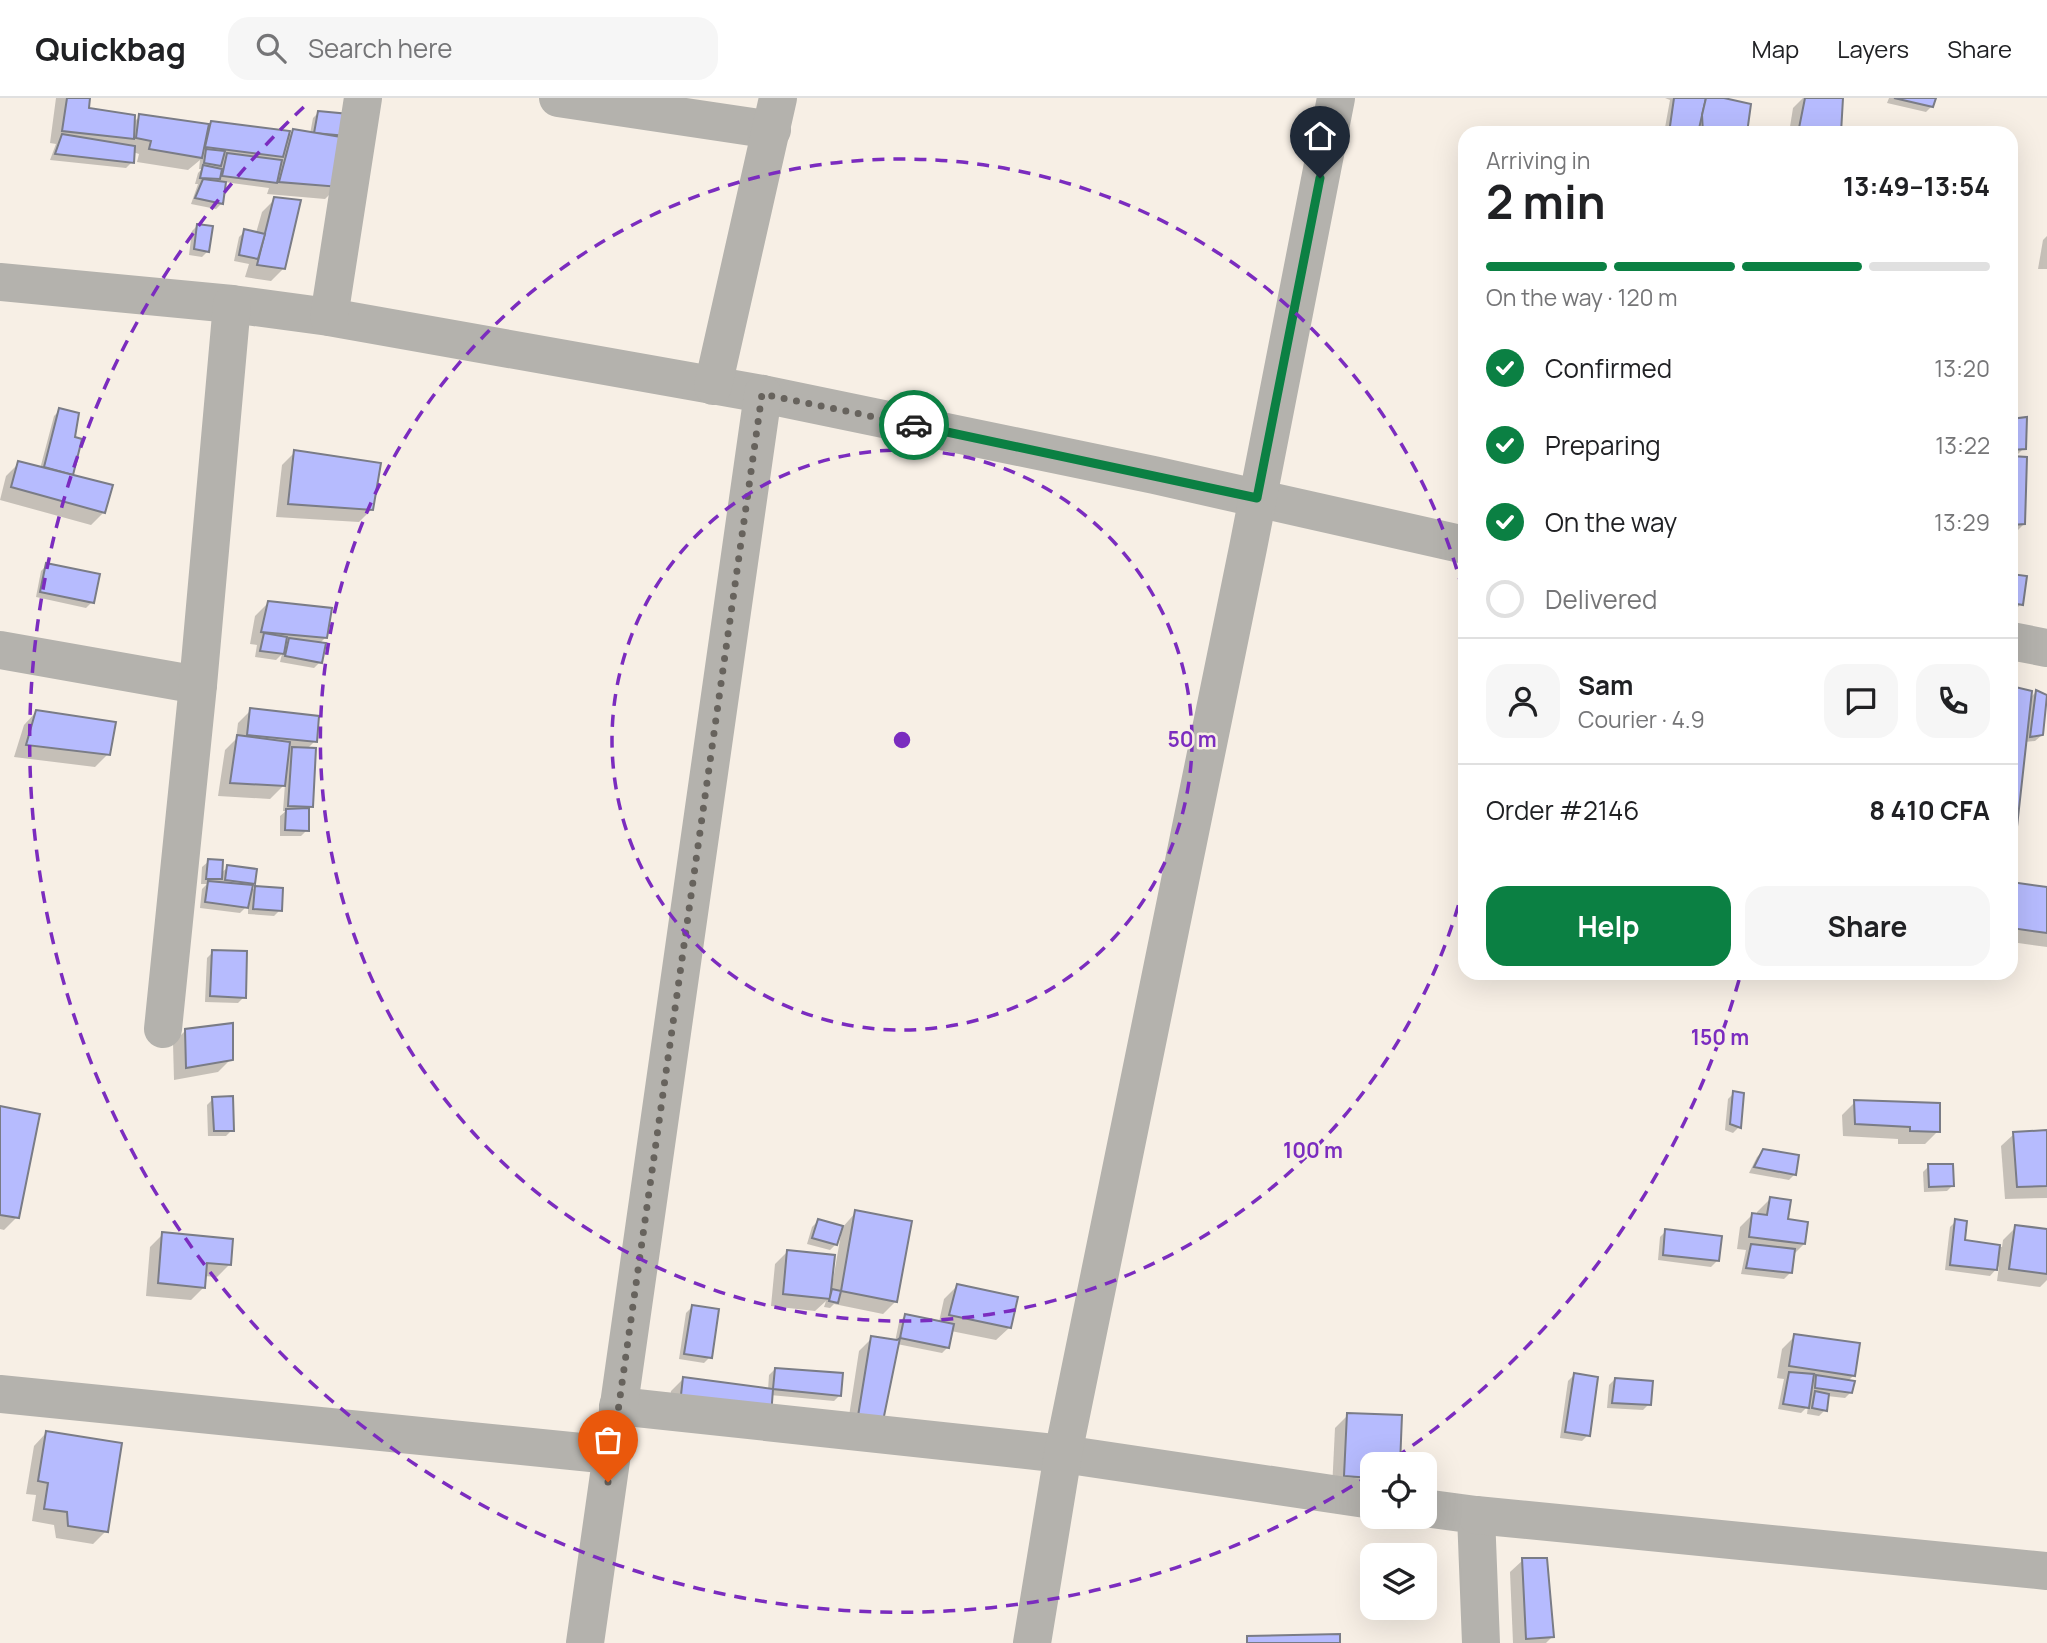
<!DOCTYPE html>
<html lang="en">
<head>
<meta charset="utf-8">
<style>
  :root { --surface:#fff; --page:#f6f6f6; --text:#202124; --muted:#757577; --line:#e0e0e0; --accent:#0b8043 }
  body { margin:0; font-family:Manrope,sans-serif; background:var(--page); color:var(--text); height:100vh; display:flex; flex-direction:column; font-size:26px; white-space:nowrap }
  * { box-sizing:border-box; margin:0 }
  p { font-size:23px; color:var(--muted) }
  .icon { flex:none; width:38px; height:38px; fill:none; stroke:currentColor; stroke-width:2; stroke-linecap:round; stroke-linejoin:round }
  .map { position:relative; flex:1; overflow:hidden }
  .sheet { position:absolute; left:1458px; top:28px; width:560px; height:854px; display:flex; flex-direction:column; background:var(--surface); border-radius:21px; box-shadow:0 7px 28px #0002 }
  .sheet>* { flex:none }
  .buttons { position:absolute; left:1360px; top:1354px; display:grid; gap:14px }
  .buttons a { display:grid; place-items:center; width:77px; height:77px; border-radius:14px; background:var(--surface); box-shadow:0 7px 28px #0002; font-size:35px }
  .pin { position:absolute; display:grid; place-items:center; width:60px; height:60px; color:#fff; margin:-72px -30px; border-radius:50% 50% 50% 0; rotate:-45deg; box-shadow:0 0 7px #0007 }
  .pin .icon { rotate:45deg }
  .courier { position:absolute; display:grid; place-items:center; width:70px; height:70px; margin:-35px; border:5px solid #0b8043; border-radius:50%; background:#fff; color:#222; box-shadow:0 2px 9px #0007 }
  .overview em { font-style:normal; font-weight:700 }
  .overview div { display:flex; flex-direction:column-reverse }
  .overview { display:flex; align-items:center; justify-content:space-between; height:119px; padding:0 28px }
  h1 { font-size:46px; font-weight:700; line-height:52px }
  .bar { display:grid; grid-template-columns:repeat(4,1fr); gap:10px 7px; align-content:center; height:84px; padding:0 28px }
  .bar i { height:9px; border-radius:5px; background:var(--line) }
  .bar .on { background:var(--accent) }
  .bar p { grid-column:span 4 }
  .line { display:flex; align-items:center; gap:18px; padding:0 28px; border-top:2px solid var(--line) }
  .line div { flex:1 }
  .round { display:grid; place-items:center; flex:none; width:74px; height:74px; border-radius:21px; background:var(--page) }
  ol { padding:0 28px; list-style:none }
  li { display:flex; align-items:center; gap:21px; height:77px }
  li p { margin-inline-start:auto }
  li .icon { padding:7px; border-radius:50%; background:var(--accent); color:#fff; stroke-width:4 }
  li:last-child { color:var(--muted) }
  li i { width:38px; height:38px; border:4px solid var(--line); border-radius:50% }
  .primary-button { display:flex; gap:14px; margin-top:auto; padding:14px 28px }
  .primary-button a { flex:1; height:80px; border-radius:21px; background:var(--accent); color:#fff; font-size:28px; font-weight:700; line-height:80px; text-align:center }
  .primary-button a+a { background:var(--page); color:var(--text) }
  header { display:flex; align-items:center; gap:42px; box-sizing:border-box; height:98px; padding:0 35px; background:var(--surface); border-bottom:2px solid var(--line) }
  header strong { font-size:33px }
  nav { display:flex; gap:38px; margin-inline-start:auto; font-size:24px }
  .search { width:490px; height:63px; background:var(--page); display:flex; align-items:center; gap:18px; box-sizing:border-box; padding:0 24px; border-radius:21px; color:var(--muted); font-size:26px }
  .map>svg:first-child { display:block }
  .shadow { fill:#0003 }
  .building { fill:#b6bbfe; stroke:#7a7c86; stroke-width:2 }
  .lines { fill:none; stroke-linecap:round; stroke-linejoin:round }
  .minor { stroke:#b4b2ad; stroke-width:38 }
  .done { stroke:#67635d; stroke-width:7; stroke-dasharray:0 12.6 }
  .route { stroke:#0b8043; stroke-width:9 }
  .ring { fill:none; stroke:#7b2cbf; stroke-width:3.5; stroke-dasharray:12 9 }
  .centre { fill:#7b2cbf; stroke:#f7efe5; stroke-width:3.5 }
  .ring-label { font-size:21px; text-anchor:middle; font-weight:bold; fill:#7b2cbf; stroke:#f7efe5; stroke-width:5; stroke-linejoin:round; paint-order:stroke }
</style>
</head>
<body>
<header>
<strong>Quickbag</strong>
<div class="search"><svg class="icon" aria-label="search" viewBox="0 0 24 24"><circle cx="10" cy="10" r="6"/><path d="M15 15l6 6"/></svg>Search here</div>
<nav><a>Map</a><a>Layers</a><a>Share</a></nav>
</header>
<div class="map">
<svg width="2047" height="1545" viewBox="0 0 2047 1545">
  <rect width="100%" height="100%" fill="#f7efe5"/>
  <g class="shadow">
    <path d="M56,0H89L87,12L133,25L140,18L209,27L211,25L286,41L293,33L310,36L313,20L319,14L347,17L338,88L325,101L267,96L269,90L224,84L222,105L216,111L191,106L198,86H195L198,75L202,71H199L200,62L188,72L137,64L139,56L133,54L132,64L126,70L50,62L56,46L50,45Z"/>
    <path d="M1665,0H1716L1745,35H1664L1670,2Z"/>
    <path d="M1803,0H1841L1840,35H1789L1793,10Z"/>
    <path d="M1889,0H1934L1932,8L1926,14L1887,5Z"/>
    <path d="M275,101L284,170L271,183L245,179L249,166L234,163L239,139L245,133L256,135L262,114Z"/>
    <path d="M198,127L208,153L202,159L189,157L192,133Z"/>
    <path d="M2047,138V171H2038L2043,142Z"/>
    <path d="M60,312L71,378L104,414L91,427L0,402L6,378L19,365L40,371L54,318Z"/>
    <path d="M2025,321L2024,350L2018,356L2011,357V323Z"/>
    <path d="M295,354L371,412L359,424L276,419L282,367Z"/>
    <path d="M2011,360L2025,361L2024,426L2018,432H2011Z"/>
    <path d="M47,467L92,504L86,510L36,499L41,473Z"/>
    <path d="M2011,477L2025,480L2021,506L2015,512H2011Z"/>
    <path d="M268,505L326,539L319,546L320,564L314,570L280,564L282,556L276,562L255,559L257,547L250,546L255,518Z"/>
    <path d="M2011,589L2030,594V600L2036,594L2042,637L2035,643L2025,644L2011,768Z"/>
    <path d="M251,612L315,643L307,651L311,709L307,712V732L301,738H280V718L286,713H283L285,686L270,701L218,698L225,652L236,641L238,625Z"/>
    <path d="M36,614L108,656L95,669L14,659L24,627Z"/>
    <path d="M209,763L220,776L228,769L253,785L249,796L255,789L280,812L274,818L248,816V807L240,815L200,810L202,791L207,786H201L202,769Z"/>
    <path d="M2011,786L2047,790V849L2011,844Z"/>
    <path d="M213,854L244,899L238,905L205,904L207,860Z"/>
    <path d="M186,932L231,961L218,974L174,982L173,945Z"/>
    <path d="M1734,995L1742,996L1739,1029L1733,1035L1725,1032L1728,1001Z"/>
    <path d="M213,1001L232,1032L226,1038H208L207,1007Z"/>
    <path d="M1855,1004L1938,1033L1925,1046H1898V1041L1843,1038L1842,1017Z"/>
    <path d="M0,1010L17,1119L4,1132L0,1131Z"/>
    <path d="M2047,1034V1100L2005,1101L2001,1048L2014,1036Z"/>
    <path d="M1763,1053L1795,1076L1789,1082L1749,1075L1757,1059Z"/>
    <path d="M1929,1068L1953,1087L1947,1093L1924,1094L1923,1074Z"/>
    <path d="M1770,1101L1804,1146L1793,1157L1790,1175L1784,1181L1741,1176L1746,1152L1737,1151L1740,1129L1753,1116L1757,1117V1114Z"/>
    <path d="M856,1114L896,1203L883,1216L834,1206L830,1210L824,1209L826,1203L815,1213L771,1208L775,1166L788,1153L833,1182L841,1136H839L836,1146L830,1152L807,1146L812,1129L818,1123L842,1130Z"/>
    <path d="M1956,1123L1963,1143L2002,1149L2003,1142L2016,1129L2047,1133V1182L2040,1189L1997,1183L1999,1168L1990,1178L1945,1172L1950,1129Z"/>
    <path d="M1666,1133L1717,1163L1711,1169L1658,1162L1660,1139Z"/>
    <path d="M163,1136L230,1166L217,1179L204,1178V1189L191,1202L146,1198L150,1149Z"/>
    <path d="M957,1188L1009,1230L996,1242L951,1233L948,1249L942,1255L897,1246L882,1322L847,1331L859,1253L872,1240L895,1244L899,1224L905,1218L939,1224L944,1201Z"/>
    <path d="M692,1209L710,1259L704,1265L679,1261L686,1215Z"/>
    <path d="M1795,1238L1854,1277L1848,1283L1851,1294L1845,1300L1827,1298L1825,1312L1819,1318L1807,1316L1808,1308L1801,1315L1778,1311L1784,1281L1777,1280L1782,1251Z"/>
    <path d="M775,1271L840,1297L834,1303L770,1297L667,1327L671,1293L684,1280L768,1292L769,1277Z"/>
    <path d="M1574,1277L1588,1337L1582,1343L1560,1340L1568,1283Z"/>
    <path d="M1615,1281L1649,1306L1643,1312L1607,1310L1609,1287Z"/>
    <path d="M1348,1317L1372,1367V1392L1332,1391L1335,1330Z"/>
    <path d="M46,1335L106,1433L93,1446L56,1440L54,1427L32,1423L36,1397L26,1396L34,1348Z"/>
    <path d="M1523,1462L1552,1539L1546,1545H1513L1510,1474Z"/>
  </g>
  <g class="building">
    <path d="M67,0H90L89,10L135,17L134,41L62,33Z"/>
    <path d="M1674,0H1706L1698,35H1669Z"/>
    <path d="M1706,0H1724L1751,6L1747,35H1703L1702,17Z"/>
    <path d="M1805,0H1843L1841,35H1798Z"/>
    <path d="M1894,0H1936L1933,9Z"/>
    <path d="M318,13L349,16L347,38L314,35Z"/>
    <path d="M139,16L209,26L202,60L149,51L151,43L136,40Z"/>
    <path d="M211,23L290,33L283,59L205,49Z"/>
    <path d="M293,31L347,40L340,89L279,84Z"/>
    <path d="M62,36L135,48L134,65L55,56Z"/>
    <path d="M206,51L225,53L221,68L204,65Z"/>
    <path d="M227,55L282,62L277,85L222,78Z"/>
    <path d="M203,67L222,71L220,81L200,80Z"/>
    <path d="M203,81L226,84L223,106L195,100Z"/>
    <path d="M274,99L301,102L285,171L257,167Z"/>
    <path d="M197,126L213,128L209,154L194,151Z"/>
    <path d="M244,131L265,136L258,161L239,157Z"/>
    <path d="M59,310L79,315L75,339L82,341L73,377L44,369Z"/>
    <path d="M2027,319L2026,351L2011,352V321Z"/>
    <path d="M294,352L381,365L373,412L288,406Z"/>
    <path d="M2011,358L2027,359L2025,426L2011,427Z"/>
    <path d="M18,363L113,387L105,415L11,389Z"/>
    <path d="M46,465L100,476L94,505L40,494Z"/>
    <path d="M2011,476L2027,478L2023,507L2011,505Z"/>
    <path d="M268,503L332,510L327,540L261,534Z"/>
    <path d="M264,535L287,539L284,556L260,553Z"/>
    <path d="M289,540L326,545L322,565L285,558Z"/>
    <path d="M2011,588L2032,593L2011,783Z"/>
    <path d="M2036,592L2047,597L2043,637L2030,639Z"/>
    <path d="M250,610L319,618L317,644L247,637Z"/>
    <path d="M36,612L116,624L110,657L26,647Z"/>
    <path d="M237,637L290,644L285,688L230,685Z"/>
    <path d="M292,649L316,650L313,709L288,708Z"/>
    <path d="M309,710V733L285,732L286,711Z"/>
    <path d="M208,761L223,762L222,781H206Z"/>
    <path d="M227,767L257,771L255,786L225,782Z"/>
    <path d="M208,783L253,787L248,810L205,804Z"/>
    <path d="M2011,784L2047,789V835L2011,830Z"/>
    <path d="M255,788L283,790L282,813L253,811Z"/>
    <path d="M212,852L247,853L246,900L210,898Z"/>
    <path d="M233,925V962L186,970L185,931Z"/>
    <path d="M1733,993L1744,995L1741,1030L1730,1026Z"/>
    <path d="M233,998L234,1033H214L212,999Z"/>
    <path d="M1854,1002L1940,1005V1034L1910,1033V1029L1855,1026Z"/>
    <path d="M0,1008L40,1016L19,1120L0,1117Z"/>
    <path d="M2047,1032V1088L2017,1089L2013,1034Z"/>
    <path d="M1763,1051L1799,1057L1796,1077L1754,1069Z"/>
    <path d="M1928,1066H1953L1954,1088L1929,1089Z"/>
    <path d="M1770,1099L1791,1102L1788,1121L1808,1124L1805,1146L1749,1139L1752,1115L1767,1117Z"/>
    <path d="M855,1112L912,1123L897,1204L841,1193Z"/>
    <path d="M818,1121L843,1128L837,1147L812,1140Z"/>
    <path d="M1955,1121L1967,1123L1965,1142L2000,1147L1997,1172L1950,1167Z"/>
    <path d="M2015,1127L2047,1131V1176L2009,1171Z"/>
    <path d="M1665,1131L1722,1138L1719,1163L1663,1157Z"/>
    <path d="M162,1134L233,1141L231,1167L207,1165L205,1190L158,1185Z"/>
    <path d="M1751,1146L1795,1151L1792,1175L1746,1170Z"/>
    <path d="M787,1152L835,1157L830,1201L783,1196Z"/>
    <path d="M957,1186L1018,1199L1011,1230L949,1217Z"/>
    <path d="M832,1191L841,1193L838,1205L829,1203Z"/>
    <path d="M692,1207L719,1211L712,1260L684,1256Z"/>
    <path d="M905,1216L954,1226L949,1250L900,1240Z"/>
    <path d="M1794,1236L1860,1245L1855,1278L1789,1268Z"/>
    <path d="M871,1238L897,1242L900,1240L883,1323L858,1318Z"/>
    <path d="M775,1270L843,1275L841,1298L773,1291Z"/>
    <path d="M1789,1274L1814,1276L1809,1310L1783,1306Z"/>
    <path d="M1574,1275L1598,1279L1590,1338L1565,1334Z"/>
    <path d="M1816,1277L1855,1283L1852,1295L1815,1290Z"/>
    <path d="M683,1279L773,1291L771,1318L679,1315Z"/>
    <path d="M1615,1280L1653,1283L1651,1307L1612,1305Z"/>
    <path d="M1815,1293L1829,1296L1827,1313L1812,1310Z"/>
    <path d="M1347,1315L1402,1317L1400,1367H1372V1380L1344,1378Z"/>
    <path d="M46,1333L122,1345L108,1434L68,1428L67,1414L44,1411L48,1385L38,1383Z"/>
    <path d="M1522,1460H1547L1554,1539L1526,1541Z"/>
    <path d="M1340,1536V1545H1247V1538Z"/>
  </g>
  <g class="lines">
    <g class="minor">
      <path d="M558,0L772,32"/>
      <path d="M0,184L232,206L329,219L763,296L1154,377L1465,447"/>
      <path d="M329,219L363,0"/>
      <path d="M713,288L778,0"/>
      <path d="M2011,543L2047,550"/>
      <path d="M0,552L198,587"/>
      <path d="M163,931L198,587L232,206"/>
      <path d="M0,1296L611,1357"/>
      <path d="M618,1308L1063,1356L1372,1402"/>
      <path d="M1424,1410L1476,1417L1481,1545"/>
      <path d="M1476,1417L2047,1473"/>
      <path d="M585,1545L763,296"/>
      <path d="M1032,1545L1063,1356L1248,450L1336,0"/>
    </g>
  </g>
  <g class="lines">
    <path class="done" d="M608,1384L762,296L914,327"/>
    <path class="route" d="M914,327L1257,400L1320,80"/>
  </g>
  <g class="ring">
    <circle cx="902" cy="642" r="290"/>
    <path d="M1464 787A581 581 0 1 1 1464 497"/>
    <path d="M1739 882A871 871 0 0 1 1389 1364M1370 1377A871 871 0 0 1 308 5"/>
  </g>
  <circle cx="902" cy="642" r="10" class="centre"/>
  <g class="ring-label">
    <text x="1192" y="649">50 m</text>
    <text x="1720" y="947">150 m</text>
    <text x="1313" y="1060">100 m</text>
  </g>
</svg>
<div class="buttons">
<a><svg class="icon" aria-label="locate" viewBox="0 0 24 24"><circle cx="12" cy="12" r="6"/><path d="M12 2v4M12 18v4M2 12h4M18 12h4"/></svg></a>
<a><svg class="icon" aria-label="layers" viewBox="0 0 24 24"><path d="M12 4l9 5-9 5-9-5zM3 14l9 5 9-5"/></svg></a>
</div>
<div class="pin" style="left:608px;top:1384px;background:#ea580c"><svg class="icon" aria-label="bag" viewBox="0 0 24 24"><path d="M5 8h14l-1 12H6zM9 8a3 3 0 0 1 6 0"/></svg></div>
<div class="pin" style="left:1320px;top:80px;background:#1f2937"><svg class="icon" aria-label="home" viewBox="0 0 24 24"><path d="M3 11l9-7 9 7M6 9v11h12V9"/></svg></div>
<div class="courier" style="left:914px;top:327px"><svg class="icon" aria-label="car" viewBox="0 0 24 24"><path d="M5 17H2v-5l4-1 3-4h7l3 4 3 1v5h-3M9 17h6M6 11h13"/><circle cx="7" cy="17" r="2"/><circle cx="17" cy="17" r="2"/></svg></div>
<section class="sheet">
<div class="overview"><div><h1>2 min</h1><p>Arriving in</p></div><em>13:49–13:54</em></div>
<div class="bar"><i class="on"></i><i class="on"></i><i class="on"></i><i></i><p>On the way · 120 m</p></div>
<ol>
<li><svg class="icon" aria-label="check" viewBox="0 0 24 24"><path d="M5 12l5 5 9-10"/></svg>Confirmed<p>13:20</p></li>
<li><svg class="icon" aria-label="check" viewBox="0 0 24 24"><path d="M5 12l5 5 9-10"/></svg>Preparing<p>13:22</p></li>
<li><svg class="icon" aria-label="check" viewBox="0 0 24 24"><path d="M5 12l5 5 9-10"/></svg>On the way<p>13:29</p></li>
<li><i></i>Delivered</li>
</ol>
<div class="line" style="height:126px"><a class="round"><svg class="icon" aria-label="person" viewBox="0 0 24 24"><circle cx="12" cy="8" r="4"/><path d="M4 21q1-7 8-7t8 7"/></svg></a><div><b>Sam</b><p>Courier · 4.9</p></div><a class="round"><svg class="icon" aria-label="chat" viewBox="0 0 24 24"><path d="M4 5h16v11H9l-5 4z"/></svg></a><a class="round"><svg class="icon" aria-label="phone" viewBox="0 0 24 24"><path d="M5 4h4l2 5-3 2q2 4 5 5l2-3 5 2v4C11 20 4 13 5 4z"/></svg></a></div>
<div class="line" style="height:91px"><div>Order #2146</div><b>8 410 CFA</b></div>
<div class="primary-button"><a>Help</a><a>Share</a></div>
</section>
</div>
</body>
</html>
